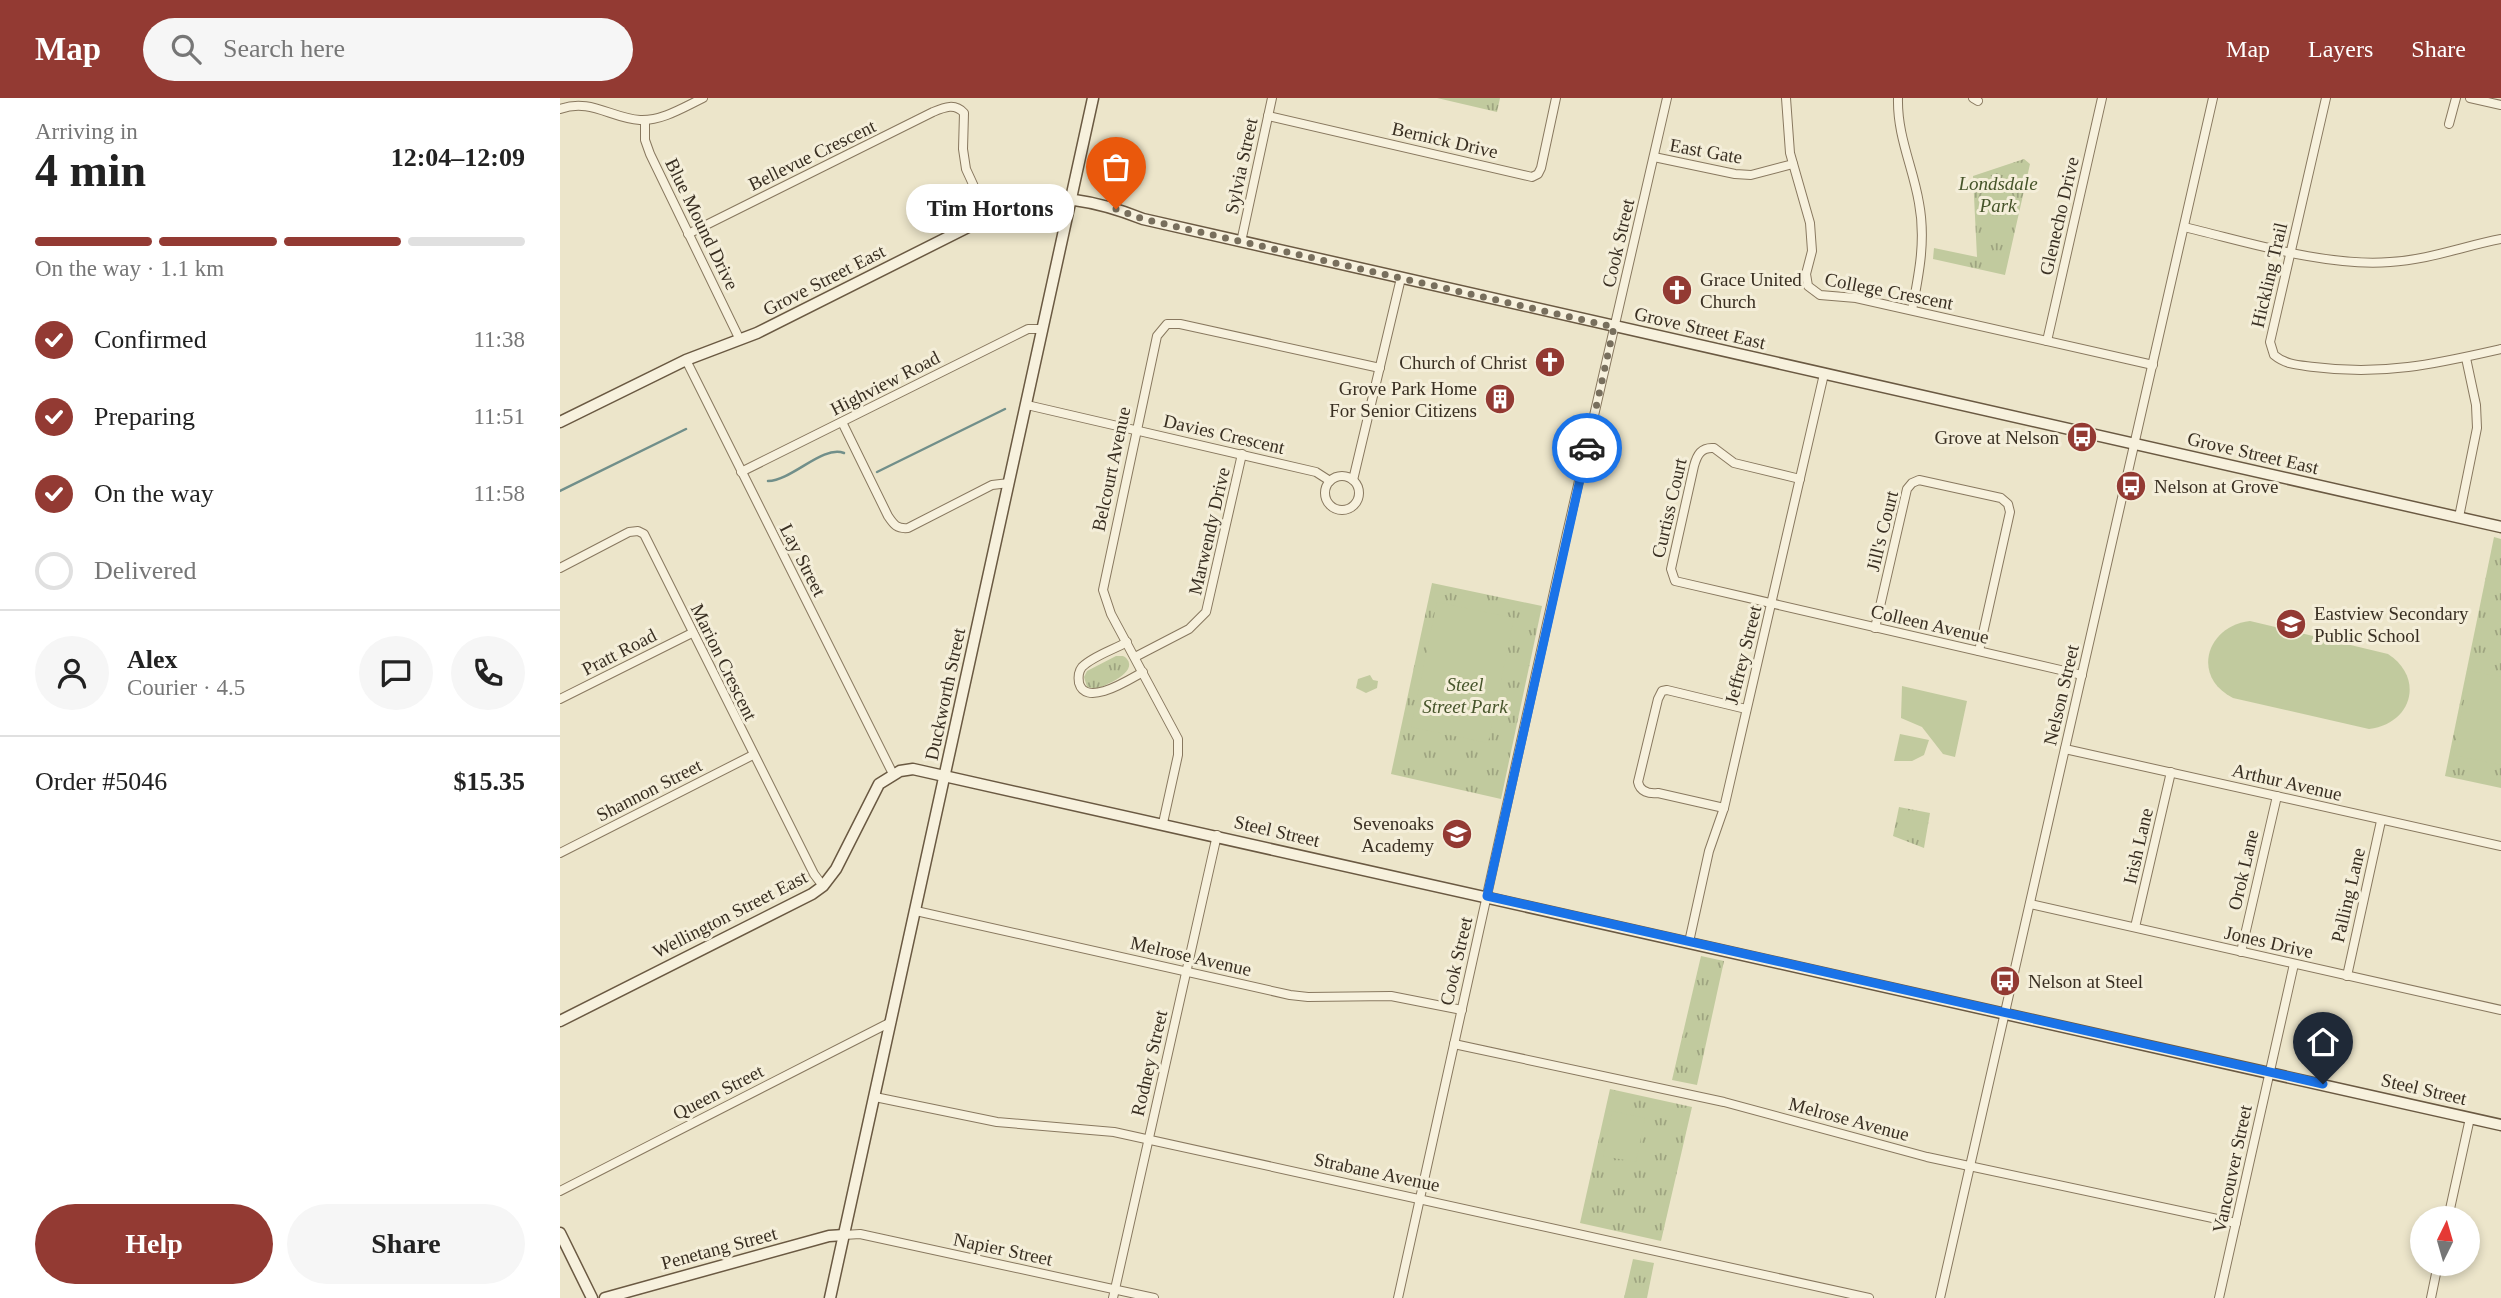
<!DOCTYPE html>
<html lang="en">
<head>
<meta charset="utf-8">
<style>
  :root { --surface:#fff; --page:#f6f6f6; --text:#222; --muted:#767676; --line:#e0e0e0; --accent:#933a33 }
  body { margin:0; font-family:"Times New Roman",serif; background:var(--page); color:var(--text); height:100vh; display:flex; flex-direction:column; font-size:26px; white-space:nowrap }
  * { box-sizing:border-box; margin:0 }
  p { font-size:23px; color:var(--muted) }
  .icon { flex:none; width:38px; height:38px; fill:none; stroke:currentColor; stroke-width:2; stroke-linecap:round; stroke-linejoin:round }
  .map { position:relative; flex:1; overflow:hidden }
  .details { display:flex; flex-direction:column; background:var(--surface); width:560px }
  .details>* { flex:none }
  .needle { width:46px; rotate:5deg }
  .fabs { position:absolute; left:1850px; top:1108px; display:grid; gap:14px }
  .fabs a { display:grid; place-items:center; width:70px; height:70px; border-radius:50%; background:var(--surface); box-shadow:0 4px 10px #0003; font-size:35px }
  .pin { position:absolute; display:grid; place-items:center; width:60px; height:60px; color:#fff; margin:-72px -30px; border-radius:50% 50% 50% 0; rotate:-45deg; box-shadow:0 0 7px #0007 }
  .pin .icon { rotate:45deg }
  .courier { position:absolute; display:grid; place-items:center; width:70px; height:70px; margin:-35px; border:5px solid #1a73e8; border-radius:50%; background:#fff; color:#222; box-shadow:0 2px 9px #0007 }
  .bubble { position:absolute; height:49px; border-radius:24px; background:var(--surface); box-shadow:0 4px 10px #0003; font-size:23px; font-weight:800; line-height:49px; text-align:center }
  .summary em { font-style:normal; font-weight:800 }
  .summary div { display:flex; flex-direction:column-reverse }
  .summary { display:flex; align-items:center; justify-content:space-between; height:119px; padding:0 35px }
  h1 { font-size:46px; font-weight:800; line-height:52px }
  .bar { display:grid; grid-template-columns:repeat(4,1fr); gap:10px 7px; align-content:center; height:84px; padding:0 35px }
  .bar i { height:9px; border-radius:5px; background:var(--line) }
  .bar .current { background:var(--accent) }
  .bar p { grid-column:span 4 }
  .line { display:flex; align-items:center; gap:18px; padding:0 35px; border-top:2px solid var(--line) }
  .line div { flex:1 }
  .round { display:grid; place-items:center; flex:none; width:74px; height:74px; border-radius:37px; background:var(--page) }
  ol { padding:0 35px; list-style:none }
  li { display:flex; align-items:center; gap:21px; height:77px }
  li p { margin-inline-start:auto }
  li .icon { padding:7px; border-radius:50%; background:var(--accent); color:#fff; stroke-width:4 }
  li:last-child { color:var(--muted) }
  li i { width:38px; height:38px; border:4px solid var(--line); border-radius:50% }
  .cta { display:flex; gap:14px; margin-top:auto; padding:14px 35px }
  .cta a { flex:1; height:80px; border-radius:42px; background:var(--accent); color:#fff; font-size:28px; font-weight:800; line-height:80px; text-align:center }
  .cta a+a { background:var(--page); color:var(--text) }
  header { display:flex; align-items:center; gap:42px; box-sizing:border-box; height:98px; padding:0 35px; background:var(--accent); color:#fff }
  header strong { font-size:33px }
  nav { display:flex; gap:38px; margin-inline-start:auto; font-size:24px }
  .search { width:490px; height:63px; background:var(--page); display:flex; align-items:center; gap:18px; box-sizing:border-box; padding:0 24px; border-radius:38px; color:var(--muted); font-size:26px }
  main { display:flex; flex:1; min-height:0 }
  .map>svg:first-child { display:block }
  .park { fill:url(#park-tufts) }
  .garden { fill:#c1ca9e }
  .lines { fill:none; stroke-linecap:round; stroke-linejoin:round }
  .stream { stroke:#718f8a; stroke-width:2.5 }
  .street-casing { stroke:#88785f; stroke-width:10 }
  .secondary-casing { stroke:#6a5942; stroke-width:13 }
  .street { stroke:#f7f1dd; stroke-width:8 }
  .secondary { stroke:#f7f1dd; stroke-width:10 }
  .done { stroke:#786f5d; stroke-width:7; stroke-dasharray:0 12.6 }
  .route { stroke:#1a73e8; stroke-width:9 }
  .labels { text-anchor:middle; dominant-baseline:central; stroke-width:6; stroke-linejoin:round; paint-order:stroke }
  .street-label { font-size:19px; fill:#392f22; stroke:#f4eed9 }
  .park-label { font-size:19px; font-style:italic; fill:#46542a; stroke:#f4eed9 }
  .poi-label { font-size:19px; fill:#392f22; stroke:#f4eed9; text-anchor:start }
</style>
</head>
<body>
<header>
<strong>Map</strong>
<div class="search"><svg class="icon" aria-label="search" viewBox="0 0 24 24"><circle cx="10" cy="10" r="6"/><path d="M15 15l6 6"/></svg>Search here</div>
<nav><a>Map</a><a>Layers</a><a>Share</a></nav>
</header>
<main>
<section class="details">
<div class="summary"><div><h1>4 min</h1><p>Arriving in</p></div><em>12:04–12:09</em></div>
<div class="bar"><i class="current"></i><i class="current"></i><i class="current"></i><i></i><p>On the way · 1.1 km</p></div>
<ol>
<li><svg class="icon" aria-label="check" viewBox="0 0 24 24"><path d="M5 12l5 5 9-10"/></svg>Confirmed<p>11:38</p></li>
<li><svg class="icon" aria-label="check" viewBox="0 0 24 24"><path d="M5 12l5 5 9-10"/></svg>Preparing<p>11:51</p></li>
<li><svg class="icon" aria-label="check" viewBox="0 0 24 24"><path d="M5 12l5 5 9-10"/></svg>On the way<p>11:58</p></li>
<li><i></i>Delivered</li>
</ol>
<div class="line" style="height:126px"><a class="round"><svg class="icon" aria-label="person" viewBox="0 0 24 24"><circle cx="12" cy="8" r="4"/><path d="M4 21q1-7 8-7t8 7"/></svg></a><div><b>Alex</b><p>Courier · 4.5</p></div><a class="round"><svg class="icon" aria-label="chat" viewBox="0 0 24 24"><path d="M4 5h16v11H9l-5 4z"/></svg></a><a class="round"><svg class="icon" aria-label="phone" viewBox="0 0 24 24"><path d="M5 4h4l2 5-3 2q2 4 5 5l2-3 5 2v4C11 20 4 13 5 4z"/></svg></a></div>
<div class="line" style="height:91px"><div>Order #5046</div><b>$15.35</b></div>
<div class="cta"><a>Help</a><a>Share</a></div>
</section>
<div class="map">
<svg width="1941" height="1200" viewBox="0 0 1941 1200">
  <defs>
    <pattern id="park-tufts" width="24" height="20" patternUnits="userSpaceOnUse" patternTransform="scale(1.75)"><rect width="24" height="20" fill="#c1ca9e"/><path d="M3 7l-1-3M5 7V3M7 7l1-3M15 17l-1-3M17 17v-4M19 17l1-3" fill="none" stroke="#9ea480"/></pattern>
  </defs>
  <rect width="100%" height="100%" fill="#ece5ca"/>
  <g class="park">
    <path d="M877,0H940L937,14Z"/>
    <path d="M1464,61L1470,66L1445,177L1373,161L1374,150L1417,159L1413,78Z"/>
    <path d="M1934,439L1941,441V690L1885,678Z"/>
    <path d="M872,485L982,508L941,701L831,676Z"/>
    <path d="M556,558C562,558 564,557 567,561C578,575 545,587 537,591L527,589L524,579L527,573Z"/>
    <path d="M810,577L813,582L818,583L817,590L806,595L796,590L798,581Z"/>
    <path d="M1339,709L1370,715L1364,750L1333,738Z"/>
    <path d="M1141,858L1164,863L1137,987L1112,982Z"/>
    <path d="M1050,991L1132,1009L1101,1143L1020,1125Z"/>
    <path d="M1073,1161L1094,1165L1087,1200H1064Z"/>
  </g>
  <g class="garden">
    <path d="M877,504L954,520L928,645L851,629Z"/>
    <path d="M1690,523L1828,556C1865,580 1852,626 1809,631L1673,600C1631,579 1646,528 1690,523Z"/>
    <path d="M1910,573L1941,579V667L1893,657Z"/>
    <path d="M1342,588L1407,603L1395,659L1383,656L1362,629L1341,620Z"/>
    <path d="M1340,636L1369,642L1364,657L1352,663H1334Z"/>
    <path d="M1052,1013L1085,1020L1076,1064L1043,1058Z"/>
  </g>
  <g class="lines">
    <g class="stream">
      <path d="M317,374L445,311"/>
      <path d="M208,383C233,382 262,347 284,355"/>
      <path d="M0,393L126,331"/>
    </g>
    <g class="street-casing">
      <g id="street">
        <path d="M1226,0L1230,55L1250,125L1252,153L1246,176L1248,188L1260,197L1296,200L1593,267"/>
        <path d="M1338,0C1337,38 1353,69 1359,105C1366,142 1359,176 1352,212"/>
        <path d="M1413,0L1418,3"/>
        <path d="M1766,0L1710,244L1714,257C1726,267 1739,267 1754,269C1823,278 1875,266 1941,251"/>
        <path d="M1910,0L1941,7"/>
        <path d="M0,11C30,0 51,20 80,22C102,23 124,9 143,0"/>
        <path d="M708,18L972,79L978,76L981,70L996,0"/>
        <path d="M85,22V42L90,56L180,242"/>
        <path d="M1889,26L1896,0"/>
        <path d="M1094,59L1175,76L1191,77L1233,66"/>
        <path d="M1624,129C1688,144 1765,169 1830,164C1868,162 1904,148 1941,141"/>
        <path d="M128,136L373,14C385,9 395,5 404,15L403,51L406,71L428,119"/>
        <path d="M681,144L712,0"/>
        <path d="M1487,243L1542,0"/>
        <path d="M126,262L333,676"/>
        <path d="M467,307L756,374L770,383"/>
        <path d="M282,324L328,418C334,427 337,431 348,430L432,387L449,385"/>
        <path d="M181,374L468,231H483"/>
        <circle cx="782" cy="395" r="17"/>
        <path d="M1240,381L1174,365L1154,350C1141,349 1137,357 1134,368L1111,471L1115,483L1522,577"/>
        <path d="M793,382L841,180"/>
        <path d="M1899,419L1917,330L1916,307L1906,260"/>
        <path d="M0,470L69,434L78,433L84,436L254,776L263,788"/>
        <path d="M1315,530L1347,391L1352,385L1359,382L1441,400L1448,406L1450,414L1419,553"/>
        <path d="M567,544C553,552 533,558 522,569C518,574 518,579 519,585C526,610 570,581 583,574"/>
        <path d="M575,559L629,531L646,514L682,356"/>
        <path d="M0,601L132,535"/>
        <path d="M1505,651L1941,748"/>
        <path d="M1164,710L1098,695C1089,696 1080,694 1078,684L1098,601L1102,593L1107,592L1186,611"/>
        <path d="M603,725L618,657V641L551,516L543,492L597,238L607,226H620L820,270"/>
        <path d="M0,755L193,657"/>
        <path d="M1470,806L1941,912"/>
        <path d="M356,813L730,897L748,899L831,898L902,912"/>
        <path d="M1575,829L1611,674"/>
        <path d="M1129,844L1149,753L1164,710L1264,276"/>
        <path d="M1681,854L1717,698"/>
        <path d="M1787,878L1821,723"/>
        <path d="M894,946L1164,1004L1367,1059L1676,1125"/>
        <path d="M315,999L437,1024L554,1034L1309,1200"/>
        <path d="M0,1093L331,924"/>
        <path d="M1888,1120L1910,1020"/>
        <path d="M284,1137L300,1136L594,1200"/>
        <path d="M553,1200L657,737"/>
        <path d="M838,1200L1007,435L1107,0"/>
        <path d="M1380,1200L1653,0"/>
        <path d="M1659,1200L1734,866"/>
        <path d="M1871,1200L1878,1166"/>
      </g>
    </g>
    <g class="secondary-casing">
      <g id="secondary">
        <path d="M0,324L126,262L197,235L448,109C492,92 540,104 583,121L1941,429"/>
        <path d="M0,923L252,796L263,788L276,771L319,686L340,673L353,671L1941,1027"/>
        <path d="M0,1135L32,1200"/>
        <path d="M45,1200L269,1138L284,1137"/>
        <path d="M270,1200L533,0"/>
      </g>
    </g>
    <use href="#street" class="street"/>
    <use href="#secondary" class="secondary"/>
  </g>
  <g class="lines">
    <path class="done" d="M556,111L583,121L1054,229L1027,350"/>
    <path class="route" d="M1027,350L927,798L1763,986"/>
  </g>
  <defs>
    <g id="church-disc" transform="scale(1.575)"><circle r="9.5" fill="#933a33" stroke="#f4eed9"/><path d="M-1.2-6h2.4v3.5h3.3v2.4h-3.3V6h-2.4V-.1h-3.3v-2.4h3.3Z" fill="#fff"/></g>
    <g id="building-disc" transform="scale(1.575)"><circle r="9.5" fill="#933a33" stroke="#f4eed9"/><path d="M-4-6H4V6H1V3H-1V6H-4ZM-2.5-4.3h1.7v1.8h-1.7ZM.8-4.3h1.7v1.8H.8ZM-2.5-1h1.7V.8h-1.7ZM.8-1h1.7V.8H.8Z" fill="#fff"/></g>
    <g id="bus-disc" transform="scale(1.575)"><circle r="9.5" fill="#933a33" stroke="#f4eed9"/><path d="M-5-6H5V4H4V6H2V4H-2V6H-4V4H-5ZM-3.5-4V0h7V-4ZM-3.5 1.2v1.5H-2V1.2ZM2 1.2v1.5H3.5V1.2Z" fill="#fff"/></g>
    <g id="school-disc" transform="scale(1.575)"><circle r="9.5" fill="#933a33" stroke="#f4eed9"/><path d="M0-5L7-2L0 1L-7-2ZM-4 1L0 2.5L4 1V4Q0 6-4 4Z" fill="#fff"/></g>
  </defs>
  <g fill-rule="evenodd">
    <use href="#church-disc" x="1117" y="192"/>
    <use href="#church-disc" x="990" y="264"/>
    <use href="#building-disc" x="940" y="301"/>
    <use href="#bus-disc" x="1522" y="339"/>
    <use href="#bus-disc" x="1571" y="388"/>
    <use href="#school-disc" x="1731" y="526"/>
    <use href="#school-disc" x="897" y="736"/>
    <use href="#bus-disc" x="1445" y="883"/>
  </g>
  <g class="labels">
    <g class="street-label">
      <text transform="translate(885 42) rotate(13)">Bernick Drive</text>
      <text transform="translate(1146 53) rotate(10)">East Gate</text>
      <text transform="translate(252 57) rotate(-26)">Bellevue Crescent</text>
      <text transform="translate(681 68) rotate(-78)">Sylvia Street</text>
      <text transform="translate(1499 118) rotate(-77)">Glenecho Drive</text>
      <text transform="translate(142 126) rotate(64)">Blue Mound Drive</text>
      <text transform="translate(1058 145) rotate(-77)">Cook Street</text>
      <text transform="translate(1709 177) rotate(-77)">Hickling Trail</text>
      <text transform="translate(264 182) rotate(-27)">Grove Street East</text>
      <text transform="translate(1329 193) rotate(11)">College Crescent</text>
      <text transform="translate(1140 230) rotate(13)">Grove Street East</text>
      <text transform="translate(325 285) rotate(-27)">Highview Road</text>
      <text transform="translate(664 336) rotate(13)">Davies Crescent</text>
      <text transform="translate(1693 355) rotate(13)">Grove Street East</text>
      <text transform="translate(551 371) rotate(-78)">Belcourt Avenue</text>
      <text transform="translate(1109 410) rotate(-77)">Curtiss Court</text>
      <text transform="translate(649 433) rotate(-77)">Marwendy Drive</text>
      <text transform="translate(1322 433) rotate(-76)">Jill's Court</text>
      <text transform="translate(243 462) rotate(63)">Lay Street</text>
      <text transform="translate(1370 526) rotate(13)">Colleen Avenue</text>
      <text transform="translate(59 554) rotate(-27)">Pratt Road</text>
      <text transform="translate(1183 557) rotate(-76)">Jeffrey Street</text>
      <text transform="translate(164 564) rotate(64)">Marion Crescent</text>
      <text transform="translate(385 596) rotate(-78)">Duckworth Street</text>
      <text transform="translate(1501 597) rotate(-77)">Nelson Street</text>
      <text transform="translate(1727 684) rotate(13)">Arthur Avenue</text>
      <text transform="translate(89 692) rotate(-27)">Shannon Street</text>
      <text transform="translate(717 733) rotate(13)">Steel Street</text>
      <text transform="translate(1578 748) rotate(-77)">Irish Lane</text>
      <text transform="translate(1683 772) rotate(-77)">Orok Lane</text>
      <text transform="translate(1788 797) rotate(-77)">Palling Lane</text>
      <text transform="translate(170 816) rotate(-27)">Wellington Street East</text>
      <text transform="translate(1709 844) rotate(13)">Jones Drive</text>
      <text transform="translate(631 858) rotate(13)">Melrose Avenue</text>
      <text transform="translate(896 863) rotate(-77)">Cook Street</text>
      <text transform="translate(589 965) rotate(-77)">Rodney Street</text>
      <text transform="translate(1864 991) rotate(13)">Steel Street</text>
      <text transform="translate(158 994) rotate(-27)">Queen Street</text>
      <text transform="translate(1289 1021) rotate(15)">Melrose Avenue</text>
      <text transform="translate(1672 1071) rotate(-78)">Vancouver Street</text>
      <text transform="translate(817 1074) rotate(12)">Strabane Avenue</text>
      <text transform="translate(159 1150) rotate(-15)">Penetang Street</text>
      <text transform="translate(443 1151) rotate(12)">Napier Street</text>
    </g>
    <g class="park-label">
      <text x="1438" y="85">Londsdale<tspan x="1438" dy="22">Park</tspan></text>
      <text x="905" y="586">Steel<tspan x="905" dy="22">Street Park</tspan></text>
    </g>
    <g class="poi-label">
      <text x="1140" y="181">Grace United<tspan x="1140" dy="22">Church</tspan></text>
      <text x="967" y="264" text-anchor="end">Church of Christ</text>
      <text x="917" y="290" text-anchor="end">Grove Park Home<tspan x="917" dy="22">For Senior Citizens</tspan></text>
      <text x="1499" y="339" text-anchor="end">Grove at Nelson</text>
      <text x="1594" y="388">Nelson at Grove</text>
      <text x="1754" y="515">Eastview Secondary<tspan x="1754" dy="22">Public School</tspan></text>
      <text x="874" y="725" text-anchor="end">Sevenoaks<tspan x="874" dy="22">Academy</tspan></text>
      <text x="1468" y="883">Nelson at Steel</text>
    </g>
  </g>
</svg>
<div class="fabs">
<a><svg class="needle" viewBox="-14 -14 28 28"><path d="M0-13l5 13h-10z" fill="#e53935"/><path d="M0 13l5-13h-10z" fill="#767676"/></svg></a>
</div>
<div class="pin" style="left:556px;top:111px;background:#ea580c"><svg class="icon" aria-label="bag" viewBox="0 0 24 24"><path d="M5 8h14l-1 12H6zM9 8a3 3 0 0 1 6 0"/></svg></div>
<div class="pin" style="left:1763px;top:986px;background:#1f2937"><svg class="icon" aria-label="home" viewBox="0 0 24 24"><path d="M3 11l9-7 9 7M6 9v11h12V9"/></svg></div>
<div class="courier" style="left:1027px;top:350px"><svg class="icon" aria-label="car" viewBox="0 0 24 24"><path d="M5 17H2v-5l4-1 3-4h7l3 4 3 1v5h-3M9 17h6M6 11h13"/><circle cx="7" cy="17" r="2"/><circle cx="17" cy="17" r="2"/></svg></div>
<div class="bubble" style="left:346px;top:86px;width:168px">Tim Hortons</div>
</div>
</main>
</body>
</html>
